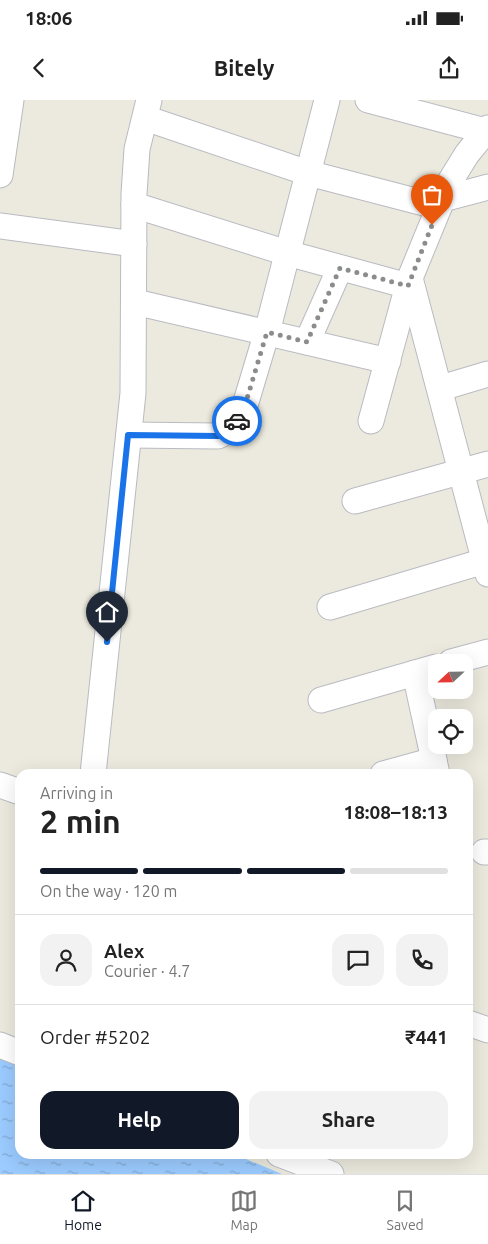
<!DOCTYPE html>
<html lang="en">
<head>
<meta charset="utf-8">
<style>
  :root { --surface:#fff; --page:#f2f2f2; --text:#222; --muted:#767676; --line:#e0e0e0; --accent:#111827 }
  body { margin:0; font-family:Ubuntu,sans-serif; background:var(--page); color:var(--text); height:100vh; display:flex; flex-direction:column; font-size:19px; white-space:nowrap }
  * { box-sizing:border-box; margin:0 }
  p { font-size:16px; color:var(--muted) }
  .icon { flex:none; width:28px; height:28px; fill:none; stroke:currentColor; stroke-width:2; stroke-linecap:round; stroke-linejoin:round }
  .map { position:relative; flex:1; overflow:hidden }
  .drawer { position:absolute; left:15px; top:669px; width:458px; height:390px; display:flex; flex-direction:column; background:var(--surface); border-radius:15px; box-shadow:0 5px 20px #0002 }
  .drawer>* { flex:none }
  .needle { width:32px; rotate:248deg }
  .buttons { position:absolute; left:428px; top:554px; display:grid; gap:10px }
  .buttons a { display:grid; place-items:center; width:45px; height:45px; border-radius:10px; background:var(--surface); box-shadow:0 5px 20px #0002; font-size:25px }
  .pin { position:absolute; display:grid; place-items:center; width:42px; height:42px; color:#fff; margin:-51px -21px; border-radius:50% 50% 50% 0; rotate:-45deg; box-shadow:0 0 5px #0007 }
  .pin .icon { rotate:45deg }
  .courier { position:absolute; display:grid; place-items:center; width:50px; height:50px; margin:-25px; border:4px solid #1a73e8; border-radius:50%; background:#fff; color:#222; box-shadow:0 1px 6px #0007 }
  .overview em { font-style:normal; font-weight:600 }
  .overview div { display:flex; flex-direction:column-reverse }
  .overview { display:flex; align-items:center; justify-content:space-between; height:85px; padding:0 25px }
  h1 { font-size:32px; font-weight:600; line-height:38px }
  .bar { display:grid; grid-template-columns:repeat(4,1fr); gap:8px 5px; align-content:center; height:60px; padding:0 25px }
  .bar i { height:6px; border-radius:4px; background:var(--line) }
  .bar .active { background:var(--accent) }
  .bar p { grid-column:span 4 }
  .line { display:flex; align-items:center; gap:12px; padding:0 25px; border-top:1px solid var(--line) }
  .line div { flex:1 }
  .round { display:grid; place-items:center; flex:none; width:52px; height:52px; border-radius:15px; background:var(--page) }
  .action { display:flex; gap:10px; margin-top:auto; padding:10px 25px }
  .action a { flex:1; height:58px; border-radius:15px; background:var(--accent); color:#fff; font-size:20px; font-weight:600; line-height:58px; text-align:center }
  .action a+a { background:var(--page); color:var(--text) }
  .status { display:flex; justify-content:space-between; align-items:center; height:35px; padding:0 25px; background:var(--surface); direction:ltr }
  .status svg { height:14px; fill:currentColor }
  header { display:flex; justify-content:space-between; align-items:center; height:65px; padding:0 25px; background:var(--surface); font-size:22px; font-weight:600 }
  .menu { display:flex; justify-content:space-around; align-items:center; height:70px; border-top:1px solid var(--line); background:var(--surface); font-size:14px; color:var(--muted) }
  .menu a { display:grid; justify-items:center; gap:2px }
  .menu .active { color:var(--accent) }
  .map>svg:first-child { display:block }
  .water { fill:url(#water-ripples) }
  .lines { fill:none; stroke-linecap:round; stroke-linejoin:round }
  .minor-casing { stroke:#b9bbc2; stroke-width:27 }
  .minor { stroke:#fff; stroke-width:25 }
  .done { stroke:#8b8d8d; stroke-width:5; stroke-dasharray:0 9 }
  .route { stroke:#1a73e8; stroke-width:6 }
</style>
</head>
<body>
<div class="status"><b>18:06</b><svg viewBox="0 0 49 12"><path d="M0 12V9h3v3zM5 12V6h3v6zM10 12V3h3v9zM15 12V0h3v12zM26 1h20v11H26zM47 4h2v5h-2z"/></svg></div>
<header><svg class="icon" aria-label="back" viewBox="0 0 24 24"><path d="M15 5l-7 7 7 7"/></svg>Bitely<svg class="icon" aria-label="share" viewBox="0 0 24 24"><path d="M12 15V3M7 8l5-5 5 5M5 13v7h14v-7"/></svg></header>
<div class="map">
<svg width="488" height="1074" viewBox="0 0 488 1074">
  <defs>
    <pattern id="water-ripples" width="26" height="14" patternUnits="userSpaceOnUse" patternTransform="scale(1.25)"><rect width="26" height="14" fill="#9bcbff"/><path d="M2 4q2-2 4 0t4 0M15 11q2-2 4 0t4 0" fill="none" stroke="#81a8d2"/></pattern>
  </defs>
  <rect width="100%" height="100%" fill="#eceade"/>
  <path class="water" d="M0,957L20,964V1054H234L282,1074H0Z"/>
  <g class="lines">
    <g class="minor-casing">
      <g id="minor">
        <path d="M368,0L485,31"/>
        <path d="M145,18L308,73L439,107"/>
        <path d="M0,75L11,0"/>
        <path d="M443,99L488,87"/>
        <path d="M134,105L287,153L408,186"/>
        <path d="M0,126L134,144"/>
        <path d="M410,178L488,474"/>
        <path d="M135,202L388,261"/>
        <path d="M307,242L340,168"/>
        <path d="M441,288L488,274"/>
        <path d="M371,321L410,178L449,83L467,54L488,28"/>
        <path d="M129,335L218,336L232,329L243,312L267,232L327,0"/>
        <path d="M355,401L488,364"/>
        <path d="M330,507L488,460"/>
        <path d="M451,562L488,552"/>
        <path d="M415,573L437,674"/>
        <path d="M321,600L436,567"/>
        <path d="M93,674L133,293L134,94L137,49L149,0"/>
        <path d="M383,674L434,660"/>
        <path d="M0,685L20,692"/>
        <path d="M484,752H488"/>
        <path d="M468,923L488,930"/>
        <path d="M0,945L20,953"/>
        <path d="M279,1054L331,1074"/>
      </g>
    </g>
    <use href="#minor" class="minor"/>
  </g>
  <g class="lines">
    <path class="done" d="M237,321L243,312L267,232L307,242L340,168L408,186L432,125"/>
    <path class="route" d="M107,542L128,335L218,336L232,329L237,321"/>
  </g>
</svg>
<div class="buttons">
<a><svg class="needle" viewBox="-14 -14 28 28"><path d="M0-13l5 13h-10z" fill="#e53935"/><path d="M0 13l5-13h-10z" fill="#767676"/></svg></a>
<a><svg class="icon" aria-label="locate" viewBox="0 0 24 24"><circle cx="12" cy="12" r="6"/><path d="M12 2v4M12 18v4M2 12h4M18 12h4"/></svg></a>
</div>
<div class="pin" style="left:432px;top:125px;background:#ea580c"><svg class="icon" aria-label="bag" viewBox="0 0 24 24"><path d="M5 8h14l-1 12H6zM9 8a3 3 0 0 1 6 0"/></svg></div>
<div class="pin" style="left:107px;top:542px;background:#1f2937"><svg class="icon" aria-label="home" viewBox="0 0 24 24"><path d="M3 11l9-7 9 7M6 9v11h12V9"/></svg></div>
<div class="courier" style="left:237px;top:321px"><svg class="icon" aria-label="car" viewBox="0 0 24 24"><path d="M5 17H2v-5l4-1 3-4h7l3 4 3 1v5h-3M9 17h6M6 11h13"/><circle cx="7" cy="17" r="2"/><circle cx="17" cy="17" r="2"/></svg></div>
<section class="drawer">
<div class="overview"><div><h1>2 min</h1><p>Arriving in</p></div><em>18:08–18:13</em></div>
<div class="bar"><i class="active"></i><i class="active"></i><i class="active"></i><i></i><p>On the way · 120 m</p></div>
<div class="line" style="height:90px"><a class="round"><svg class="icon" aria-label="person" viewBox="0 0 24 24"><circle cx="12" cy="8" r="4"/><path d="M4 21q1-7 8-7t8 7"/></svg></a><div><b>Alex</b><p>Courier · 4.7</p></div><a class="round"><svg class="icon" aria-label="chat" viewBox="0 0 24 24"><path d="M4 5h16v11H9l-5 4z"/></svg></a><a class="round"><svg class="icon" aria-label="phone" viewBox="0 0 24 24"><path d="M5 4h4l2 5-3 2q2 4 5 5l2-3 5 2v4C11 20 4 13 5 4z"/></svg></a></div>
<div class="line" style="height:65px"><div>Order #5202</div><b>₹441</b></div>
<div class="action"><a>Help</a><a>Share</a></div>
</section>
</div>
<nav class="menu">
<a class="active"><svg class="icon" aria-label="home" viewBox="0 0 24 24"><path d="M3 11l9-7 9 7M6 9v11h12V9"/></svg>Home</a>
<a><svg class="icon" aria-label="map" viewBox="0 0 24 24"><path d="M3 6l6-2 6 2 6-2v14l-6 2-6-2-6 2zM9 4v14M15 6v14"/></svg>Map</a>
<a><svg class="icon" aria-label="saved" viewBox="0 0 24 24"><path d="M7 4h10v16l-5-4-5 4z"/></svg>Saved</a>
</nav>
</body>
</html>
